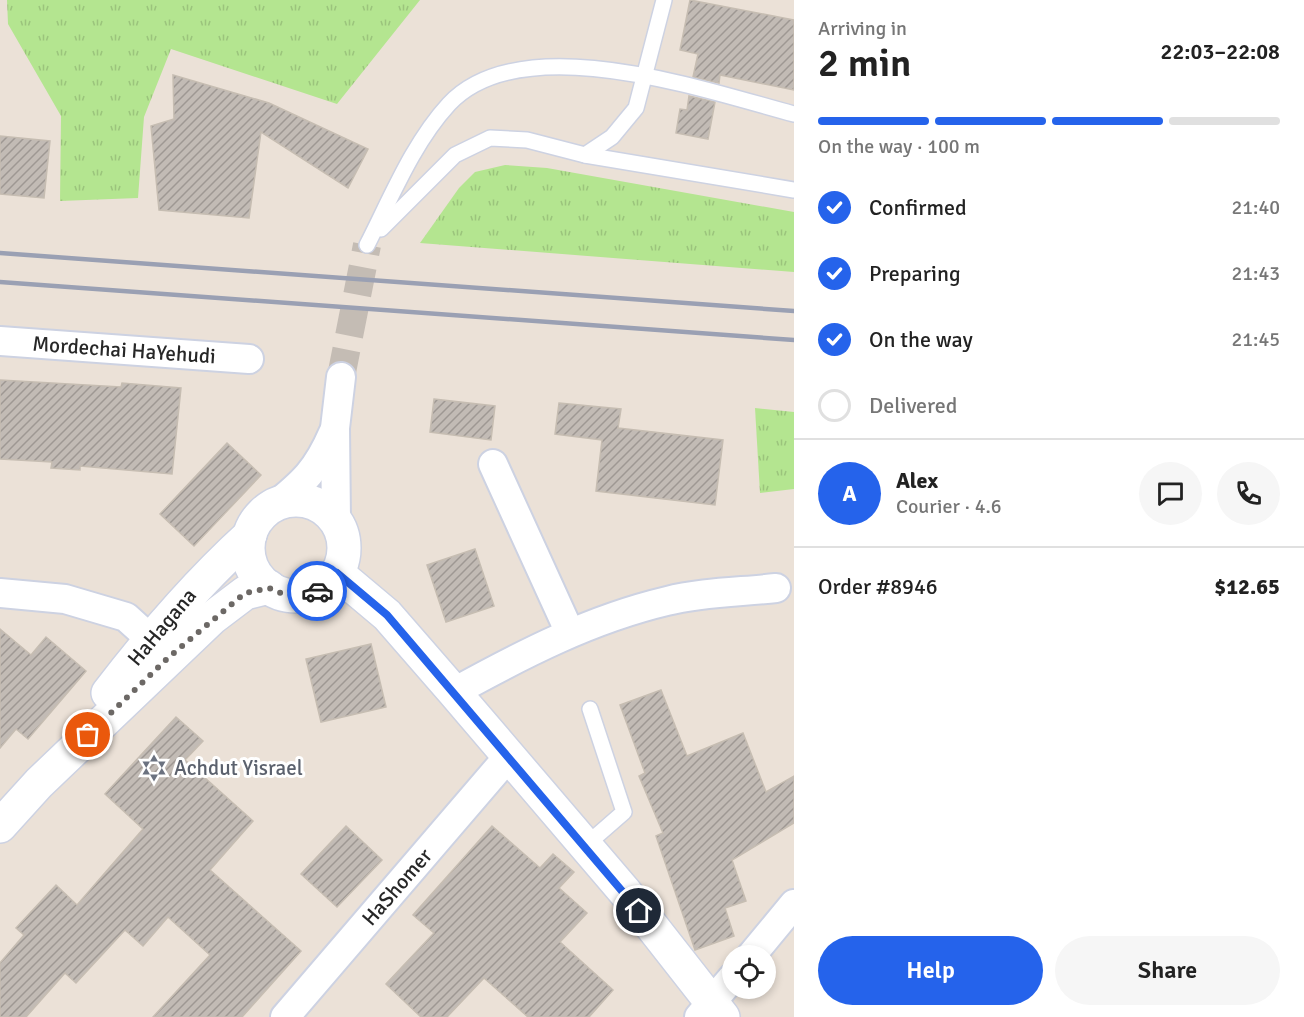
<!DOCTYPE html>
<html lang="en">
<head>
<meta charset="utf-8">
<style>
  :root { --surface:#fff; --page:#f6f6f6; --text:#222; --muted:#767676; --line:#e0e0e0; --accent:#2563eb }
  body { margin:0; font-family:Signika,sans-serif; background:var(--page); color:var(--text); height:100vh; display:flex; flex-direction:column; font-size:22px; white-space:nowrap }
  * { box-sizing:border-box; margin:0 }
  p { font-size:20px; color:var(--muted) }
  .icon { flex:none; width:33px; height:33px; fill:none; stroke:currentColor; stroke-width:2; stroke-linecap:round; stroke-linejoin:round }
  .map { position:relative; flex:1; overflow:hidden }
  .sheet { display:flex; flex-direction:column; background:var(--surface); width:510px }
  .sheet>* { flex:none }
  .controls { position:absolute; left:722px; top:945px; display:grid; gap:12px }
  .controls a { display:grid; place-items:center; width:54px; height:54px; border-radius:50%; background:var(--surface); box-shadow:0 3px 9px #0003; font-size:30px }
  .pin { position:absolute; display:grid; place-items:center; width:51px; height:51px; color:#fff; margin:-26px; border:3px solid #fff; border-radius:50%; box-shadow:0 2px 6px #0007 }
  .courier { position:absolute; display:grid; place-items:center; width:60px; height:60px; margin:-30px; border:4px solid #2563eb; border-radius:50%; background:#fff; color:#222; box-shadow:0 2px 8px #0007 }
  .head em { font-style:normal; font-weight:600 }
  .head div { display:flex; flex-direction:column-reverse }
  .head { display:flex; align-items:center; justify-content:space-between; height:102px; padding:0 24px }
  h1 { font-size:39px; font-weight:600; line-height:45px }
  .bar { display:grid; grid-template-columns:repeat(4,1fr); gap:9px 6px; align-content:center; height:72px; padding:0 24px }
  .bar i { height:8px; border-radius:4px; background:var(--line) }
  .bar .on { background:var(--accent) }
  .bar p { grid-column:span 4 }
  .line { display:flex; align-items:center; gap:15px; padding:0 24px; border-top:2px solid var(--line) }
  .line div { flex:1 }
  .round { display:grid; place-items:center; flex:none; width:63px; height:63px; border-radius:32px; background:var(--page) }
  ol { padding:0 24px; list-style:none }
  li { display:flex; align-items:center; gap:18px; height:66px }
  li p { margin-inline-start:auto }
  li .icon { padding:6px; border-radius:50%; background:var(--accent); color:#fff; stroke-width:4 }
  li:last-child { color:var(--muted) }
  li i { width:33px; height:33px; border:3px solid var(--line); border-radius:50% }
  .cta { display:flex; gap:12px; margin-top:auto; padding:12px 24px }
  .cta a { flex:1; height:69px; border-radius:36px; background:var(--accent); color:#fff; font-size:24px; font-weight:600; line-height:69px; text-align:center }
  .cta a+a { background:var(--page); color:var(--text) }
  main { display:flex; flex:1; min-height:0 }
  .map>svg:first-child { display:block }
  .grass { fill:url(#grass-tufts) }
  .building { fill:url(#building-hatch); stroke:#c6bdb2; stroke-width:1.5 }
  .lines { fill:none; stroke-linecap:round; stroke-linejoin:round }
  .street-tunnel { stroke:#c4bcb4; stroke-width:28; stroke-dasharray:28 14; stroke-linecap:butt }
  .lane-casing { stroke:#cdd2e2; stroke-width:18 }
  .street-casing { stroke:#cdd2e2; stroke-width:32 }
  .secondary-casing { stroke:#cdd2e2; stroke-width:36 }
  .lane { stroke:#fff; stroke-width:15 }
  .street { stroke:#fff; stroke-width:28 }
  .secondary { stroke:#fff; stroke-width:33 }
  .rail { stroke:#9aa0b3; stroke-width:4.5 }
  .done { stroke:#6c6865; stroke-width:6; stroke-dasharray:0 10.8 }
  .route { stroke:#2563eb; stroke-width:8 }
  .labels { text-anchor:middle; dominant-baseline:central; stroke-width:6; stroke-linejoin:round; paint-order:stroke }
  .street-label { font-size:21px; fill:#272727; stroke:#fff }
  .worship-label { font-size:21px; fill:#5b616d; stroke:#fff; text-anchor:start }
</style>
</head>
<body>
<main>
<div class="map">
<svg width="794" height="1017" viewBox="0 0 794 1017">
  <defs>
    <pattern id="grass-tufts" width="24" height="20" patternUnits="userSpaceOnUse" patternTransform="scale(1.5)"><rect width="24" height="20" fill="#b4e590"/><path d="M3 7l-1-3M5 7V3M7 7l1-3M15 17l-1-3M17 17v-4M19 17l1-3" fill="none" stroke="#9bc47c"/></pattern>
    <pattern id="building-hatch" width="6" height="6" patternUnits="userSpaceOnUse" patternTransform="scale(1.5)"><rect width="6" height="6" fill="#c2bbb5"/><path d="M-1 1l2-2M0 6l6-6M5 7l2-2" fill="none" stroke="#9e9893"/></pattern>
  </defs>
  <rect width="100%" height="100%" fill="#ebe1d7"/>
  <g class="grass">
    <path d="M7,0H420L337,104L171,49L144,117L138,198L60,201L61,116L8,24Z"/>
    <path d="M505,165L547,168L794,212V272L420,243L459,188L475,172Z"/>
    <path d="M755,408L794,412V489L760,493Z"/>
  </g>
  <g class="building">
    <path d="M690,0L794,20V90L720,75L719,83L693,77L698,54L680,50Z"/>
    <path d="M173,75L269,103L368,149L348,188L261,132L249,218L159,210L151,126L174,119Z"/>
    <path d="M689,96L715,102L708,139L676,133L680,109L687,110Z"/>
    <path d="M0,136L50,141L44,198L0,194Z"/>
    <path d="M0,380L121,387L122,383L181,388L172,474L80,466V470L51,468L52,462L0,459Z"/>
    <path d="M434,399L495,406L491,440L430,432Z"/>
    <path d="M559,403L621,409L618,428L723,440L715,505L596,491L602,440L555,434Z"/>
    <path d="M227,443L261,475L194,546L160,514Z"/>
    <path d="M475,549L494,606L446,622L427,565Z"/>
    <path d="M0,629L31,655L46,637L86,671L28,739L16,729L0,748Z"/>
    <path d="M371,644L386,707L321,722L306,659Z"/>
    <path d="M661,690L687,756L743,733L766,792L794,776V823L732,860L746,901L725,908L734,936L695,950L656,836L663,833L639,776L645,773L620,705Z"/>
    <path d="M176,717L203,741L185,760L253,821L210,870L301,951L242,1017H153L210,955L168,917L143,946L125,930L76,983L65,973L26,1017H0V963L24,935L16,928L56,885L77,905L143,829L105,794Z"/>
    <path d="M346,826L382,860L337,907L301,874Z"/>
    <path d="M492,826L540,868L553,854L574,872L559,888L587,913L560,942L613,990L589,1017H528L484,978L447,1017H421L386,984L434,933L413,915Z"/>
  </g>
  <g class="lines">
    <path class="street-tunnel" d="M341,377L367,245"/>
    <g class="lane-casing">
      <g id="lane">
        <path d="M585,155L612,137L636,108L664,0"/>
        <path d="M381,229L455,155L490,138L527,140L585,155L794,190"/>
        <path d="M367,245C391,198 413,143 449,104C522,26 707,91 794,114"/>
        <path d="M585,846L624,812L590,709"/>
      </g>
    </g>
    <g class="street-casing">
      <g id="street">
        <path d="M0,341L249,359"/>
        <path d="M493,464L570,633"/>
        <path d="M273,507C304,482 317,470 333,433"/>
        <path d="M336,520L335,428L341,377"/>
        <path d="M0,593L65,599L126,617L167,654"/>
        <path d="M454,692C523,654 591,619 667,601C702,592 741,592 776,588"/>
        <path d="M751,956L794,904"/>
        <path d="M285,1017L508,757"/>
        <path d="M699,1017L732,978"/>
      </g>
    </g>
    <g class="secondary-casing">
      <g id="secondary">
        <circle cx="296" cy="548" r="48"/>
        <path d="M337,573L387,615L454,692L625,892L723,1017"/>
        <path d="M108,693C151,637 197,583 250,535"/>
        <path d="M0,826L39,783L212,618L245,593L269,587"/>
      </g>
    </g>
    <use href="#lane" class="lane"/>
    <use href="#street" class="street"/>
    <use href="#secondary" class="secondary"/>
    <g class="rail">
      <path d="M0,253L794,311"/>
      <path d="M0,282L794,340"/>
    </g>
  </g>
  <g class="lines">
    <path class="done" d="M88,735L169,657L245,593L269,588L283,594L298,596L317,591"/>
    <path class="route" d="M317,591L337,573L387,615L639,911"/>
  </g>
  <defs>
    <g id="synagogue-bare" transform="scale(2.07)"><path d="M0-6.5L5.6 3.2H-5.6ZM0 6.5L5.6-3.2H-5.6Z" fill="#6b7280" stroke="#fff" stroke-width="2.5" paint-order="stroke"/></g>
  </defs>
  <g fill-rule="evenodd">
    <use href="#synagogue-bare" x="154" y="768"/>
  </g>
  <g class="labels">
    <g class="street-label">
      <text transform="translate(124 350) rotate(4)">Mordechai HaYehudi</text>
      <text transform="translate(162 627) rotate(-50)">HaHagana</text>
      <text transform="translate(397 887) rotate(-49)">HaShomer</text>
    </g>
    <g class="worship-label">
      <text x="174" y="768">Achdut Yisrael</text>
    </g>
  </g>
</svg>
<div class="controls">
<a><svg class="icon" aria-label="locate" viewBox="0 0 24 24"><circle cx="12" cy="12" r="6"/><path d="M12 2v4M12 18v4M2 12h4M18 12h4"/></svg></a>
</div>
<div class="pin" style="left:88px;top:735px;background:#ea580c"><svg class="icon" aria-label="bag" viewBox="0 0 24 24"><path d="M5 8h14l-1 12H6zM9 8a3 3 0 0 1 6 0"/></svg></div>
<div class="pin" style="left:639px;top:911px;background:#1f2937"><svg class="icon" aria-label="home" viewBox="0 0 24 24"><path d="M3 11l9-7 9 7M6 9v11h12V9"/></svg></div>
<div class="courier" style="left:317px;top:591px"><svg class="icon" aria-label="car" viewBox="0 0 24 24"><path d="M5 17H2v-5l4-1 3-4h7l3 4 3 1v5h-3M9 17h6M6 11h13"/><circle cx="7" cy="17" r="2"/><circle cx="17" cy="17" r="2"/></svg></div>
</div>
<section class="sheet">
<div class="head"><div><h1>2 min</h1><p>Arriving in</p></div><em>22:03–22:08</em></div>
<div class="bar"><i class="on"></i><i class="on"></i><i class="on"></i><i></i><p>On the way · 100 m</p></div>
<ol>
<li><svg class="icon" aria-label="check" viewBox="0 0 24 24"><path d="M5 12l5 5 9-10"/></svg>Confirmed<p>21:40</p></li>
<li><svg class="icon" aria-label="check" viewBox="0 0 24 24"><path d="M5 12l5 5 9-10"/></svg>Preparing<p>21:43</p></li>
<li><svg class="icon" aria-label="check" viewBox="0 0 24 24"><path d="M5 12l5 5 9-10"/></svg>On the way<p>21:45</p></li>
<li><i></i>Delivered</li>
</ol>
<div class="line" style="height:108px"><b class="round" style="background:var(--accent);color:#fff">A</b><div><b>Alex</b><p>Courier · 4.6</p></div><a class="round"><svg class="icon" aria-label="chat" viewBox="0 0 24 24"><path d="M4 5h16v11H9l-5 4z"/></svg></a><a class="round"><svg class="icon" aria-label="phone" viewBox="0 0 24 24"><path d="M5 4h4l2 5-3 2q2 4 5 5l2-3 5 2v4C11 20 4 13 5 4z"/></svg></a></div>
<div class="line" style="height:78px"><div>Order #8946</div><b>$12.65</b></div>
<div class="cta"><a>Help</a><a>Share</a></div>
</section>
</main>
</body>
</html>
